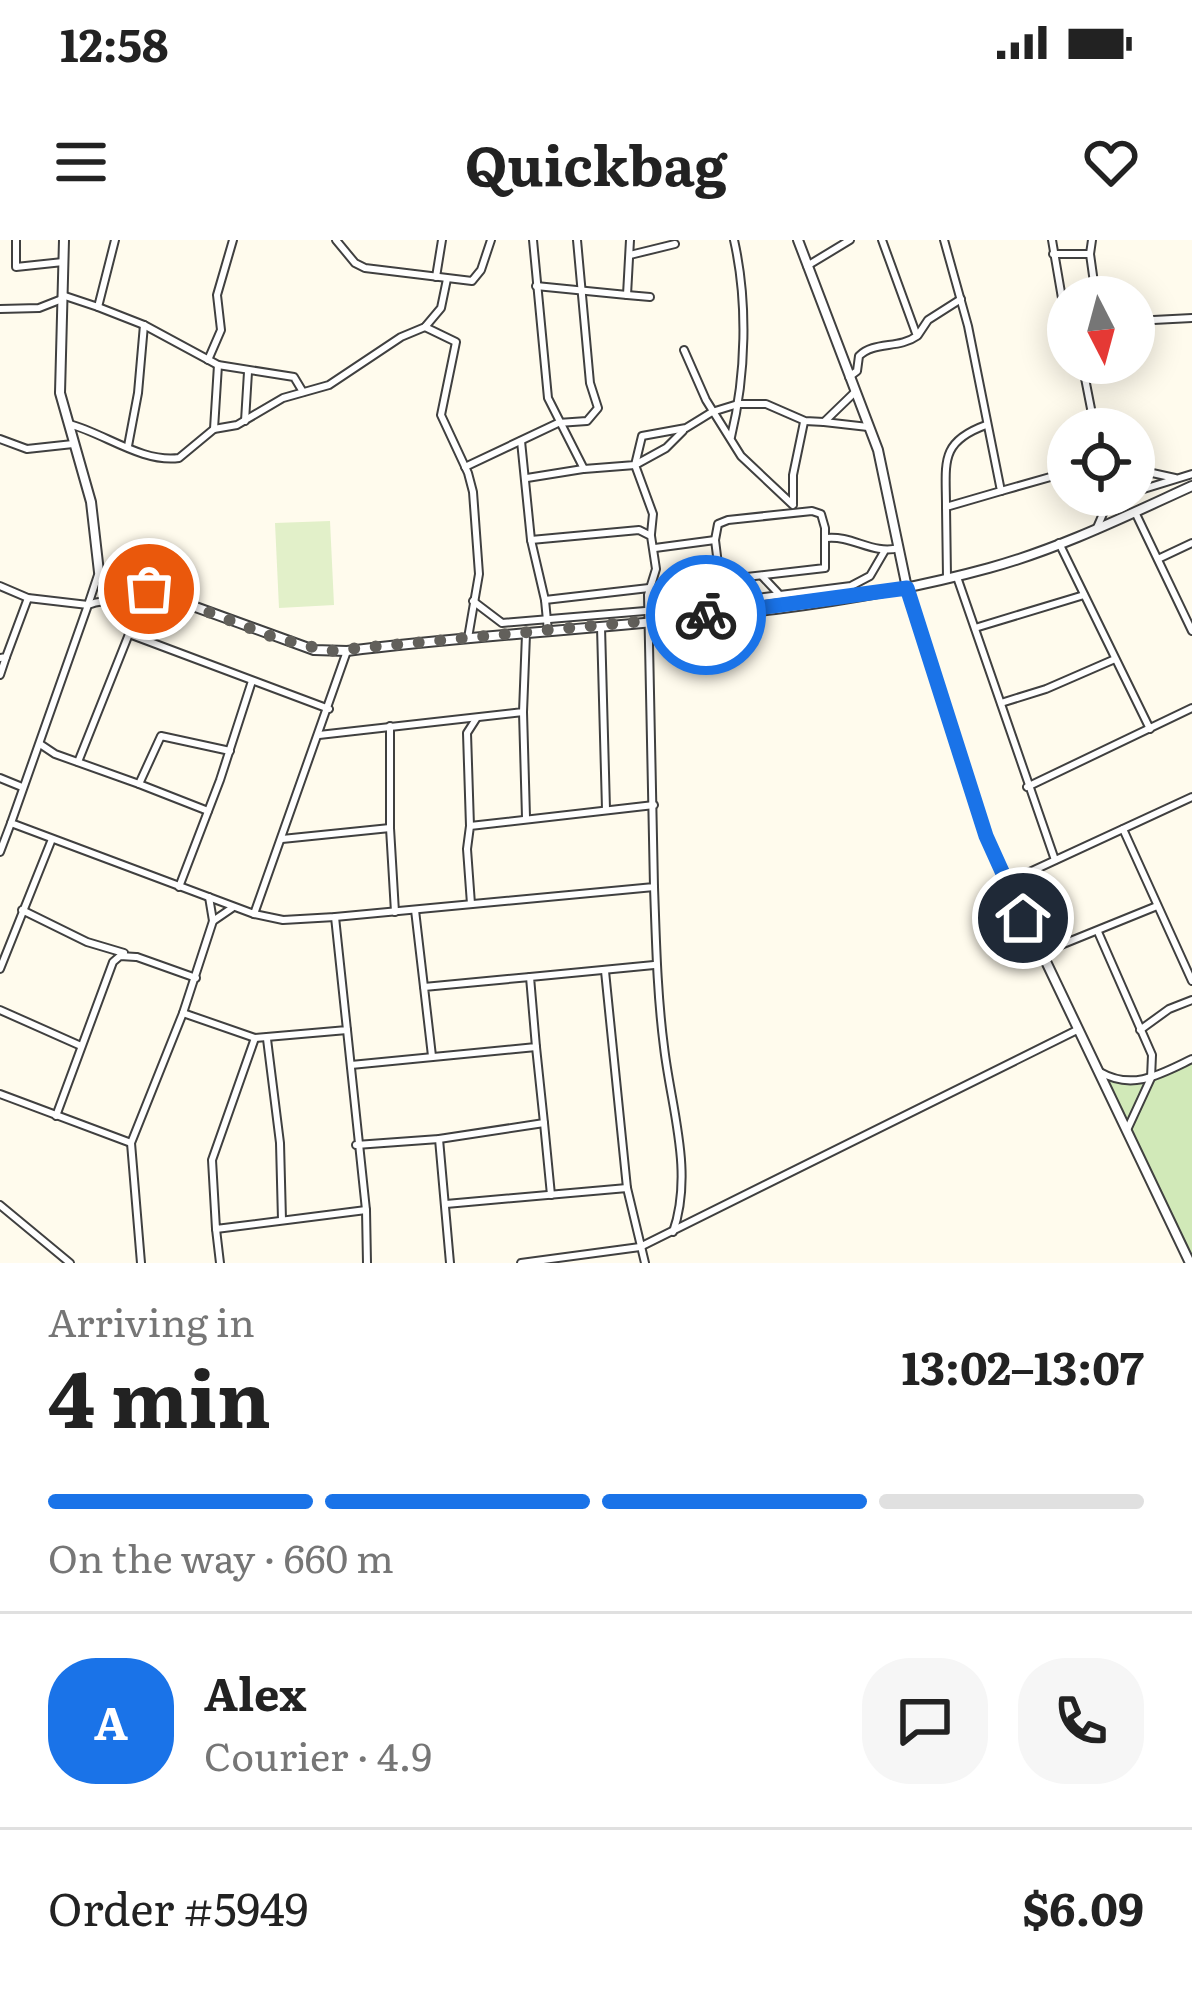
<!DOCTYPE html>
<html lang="en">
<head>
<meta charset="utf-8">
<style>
  :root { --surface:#fff; --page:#f6f6f6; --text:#222; --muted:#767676; --line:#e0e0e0; --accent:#1a73e8 }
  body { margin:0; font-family:Literata,serif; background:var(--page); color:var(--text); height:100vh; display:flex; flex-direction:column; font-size:45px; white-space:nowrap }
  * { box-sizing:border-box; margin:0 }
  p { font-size:39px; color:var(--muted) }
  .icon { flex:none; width:66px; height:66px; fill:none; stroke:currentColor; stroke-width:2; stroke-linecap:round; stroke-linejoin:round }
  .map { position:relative; height:1023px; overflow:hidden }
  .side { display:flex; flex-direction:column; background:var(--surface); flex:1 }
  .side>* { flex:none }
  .needle { width:78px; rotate:174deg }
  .fabs { position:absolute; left:1047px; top:36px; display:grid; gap:24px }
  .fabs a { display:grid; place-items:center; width:108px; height:108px; border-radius:50%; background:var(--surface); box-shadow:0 6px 30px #0003; font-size:60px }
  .pin { position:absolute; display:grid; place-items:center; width:102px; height:102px; color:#fff; margin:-51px; border:6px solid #fff; border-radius:50%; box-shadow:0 3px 12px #0007 }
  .courier { position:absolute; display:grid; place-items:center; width:120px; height:120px; margin:-60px; border:9px solid #1a73e8; border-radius:50%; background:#fff; color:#222; box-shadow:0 3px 15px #0007 }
  .summary em { font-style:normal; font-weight:700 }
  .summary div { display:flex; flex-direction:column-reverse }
  .summary { display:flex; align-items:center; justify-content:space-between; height:204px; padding:0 48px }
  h1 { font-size:78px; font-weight:700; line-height:90px }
  .bar { display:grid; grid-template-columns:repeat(4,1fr); gap:18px 12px; align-content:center; height:144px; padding:0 48px }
  .bar i { height:15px; border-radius:9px; background:var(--line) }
  .bar .on { background:var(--accent) }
  .bar p { grid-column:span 4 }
  .line { display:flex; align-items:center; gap:30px; padding:0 48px; border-top:3px solid var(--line) }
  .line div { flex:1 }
  .round { display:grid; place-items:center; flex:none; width:126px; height:126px; border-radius:48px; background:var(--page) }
  .status { display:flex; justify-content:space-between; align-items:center; height:84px; padding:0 60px; background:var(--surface); direction:ltr }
  .status svg { height:33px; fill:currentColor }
  header { display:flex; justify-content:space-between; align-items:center; height:156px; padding:0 48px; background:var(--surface); font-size:54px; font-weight:700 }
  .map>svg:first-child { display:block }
  .green { fill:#d1e9b8 }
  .pitch { fill:#e2f0c9 }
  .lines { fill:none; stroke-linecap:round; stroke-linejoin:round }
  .minor-casing { stroke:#404040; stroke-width:10 }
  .tertiary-casing { stroke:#404040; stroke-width:12 }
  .minor { stroke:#fff; stroke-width:6 }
  .tertiary { stroke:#fff; stroke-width:8 }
  .done { stroke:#62605b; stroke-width:12; stroke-dasharray:0 21.6 }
  .route { stroke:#1a73e8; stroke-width:15 }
</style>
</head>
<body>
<div class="status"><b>12:58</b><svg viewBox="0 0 49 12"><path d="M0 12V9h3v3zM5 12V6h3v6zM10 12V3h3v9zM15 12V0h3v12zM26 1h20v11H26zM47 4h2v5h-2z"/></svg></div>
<header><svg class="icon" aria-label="menu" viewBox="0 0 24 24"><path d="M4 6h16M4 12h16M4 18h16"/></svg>Quickbag<svg class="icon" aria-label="heart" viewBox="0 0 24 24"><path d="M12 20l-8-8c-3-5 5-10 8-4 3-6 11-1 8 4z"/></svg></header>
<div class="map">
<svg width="1192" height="1023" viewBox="0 0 1192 1023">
  <rect width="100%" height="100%" fill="#fffbed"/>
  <path class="green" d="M1192,819V1023L1098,831L1136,841Z"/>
  <path class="pitch" d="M330,281L334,365L279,368L275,283Z"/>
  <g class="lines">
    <g class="minor-casing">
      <g id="minor">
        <path d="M16,0V27L63,22"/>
        <path d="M336,0L355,23L365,28L472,41L481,30L491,0"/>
        <path d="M533,0L548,158L584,229L635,225L642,196L686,188L712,172L738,164H766L805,181L824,182L855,152"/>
        <path d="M944,0L968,86L1001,251L946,267L947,337"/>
        <path d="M1052,0L1068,93"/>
        <path d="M1092,0L1090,14L1096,57"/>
        <path d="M1053,14H1090"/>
        <path d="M630,15L675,4"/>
        <path d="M807,26L850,0"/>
        <path d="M436,37L442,0"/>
        <path d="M536,46L627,55L630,0"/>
        <path d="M62,55L98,67L115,0"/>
        <path d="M627,55L650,57"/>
        <path d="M98,67L144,85L218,125L294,137L303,152"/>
        <path d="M0,69L39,68L62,59"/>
        <path d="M1134,81L1192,78"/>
        <path d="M425,87L456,102L441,175L468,233L473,252L479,334L468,398"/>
        <path d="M918,95L928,80L961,59"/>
        <path d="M684,110L706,160L741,216L793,265"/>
        <path d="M208,120L221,90L217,55L233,0"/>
        <path d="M1082,123L1095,189"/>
        <path d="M849,137L857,131L859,116C874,101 899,109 917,96L882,0"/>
        <path d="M245,181L248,132"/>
        <path d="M824,182L868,187"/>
        <path d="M69,184C104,193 142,223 179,218L214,189L218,125"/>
        <path d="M214,189L237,185L283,158L329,145L401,97L425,87L441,68L447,39"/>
        <path d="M731,197C746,135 748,62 734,0"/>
        <path d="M0,199L27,209L73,204"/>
        <path d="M521,201L531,300L545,360"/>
        <path d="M128,206L138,153L144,85"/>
        <path d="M465,227L558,183L587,181L598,168L590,143L577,0"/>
        <path d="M1134,229L1175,238"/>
        <path d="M527,238L583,229"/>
        <path d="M1001,251L1068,232"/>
        <path d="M1134,252L1192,234"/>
        <path d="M793,263V235L804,182"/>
        <path d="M946,267C946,223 939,202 986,185"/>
        <path d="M1106,268L1129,255"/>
        <path d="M812,271L821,274L825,288V328L720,340L715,300L718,284L728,280Z"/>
        <path d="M1135,272L1192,391"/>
        <path d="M1096,290L1105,269L1104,255"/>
        <path d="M651,294L653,274L635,225L666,208L683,191"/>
        <path d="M826,298C853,295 872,315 899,308"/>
        <path d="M1059,303L1150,489"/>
        <path d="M655,308L715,300"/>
        <path d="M1158,319L1192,303"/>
        <path d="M762,336L778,353"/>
        <path d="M957,337L1055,620"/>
        <path d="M0,346L28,358L88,365L99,332"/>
        <path d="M149,349L129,394L329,469"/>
        <path d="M144,359C125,364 106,357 88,365L11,583L254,674L347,411"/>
        <path d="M473,361L502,383L669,369L851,346L870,336L884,312"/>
        <path d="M723,361L721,350L735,342"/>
        <path d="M601,387L606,569"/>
        <path d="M975,388L1084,355"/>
        <path d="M548,391L545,360L649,348"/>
        <path d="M0,418L6,417L28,358"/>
        <path d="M0,435L6,417"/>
        <path d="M1001,463L1046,449L1115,419"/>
        <path d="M523,472L526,577"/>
        <path d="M390,486V588L395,672"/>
        <path d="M319,495L523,472L526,394"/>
        <path d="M40,504L55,514L139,544"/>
        <path d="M78,522L129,394"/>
        <path d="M0,538L22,547"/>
        <path d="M1027,547L1192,468"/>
        <path d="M208,571L139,544L161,496L230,511"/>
        <path d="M470,586L467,493L476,479"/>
        <path d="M1123,589L1192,741"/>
        <path d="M282,599L390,588"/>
        <path d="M0,612L11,583"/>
        <path d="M1006,643L1192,557"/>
        <path d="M179,647L220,540L252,441"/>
        <path d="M654,647C656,701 657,753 664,807C671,868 694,932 673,992"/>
        <path d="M209,657L213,681"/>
        <path d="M471,664L467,609L470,586L654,565"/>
        <path d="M22,670L87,702L124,713"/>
        <path d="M415,670L424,747"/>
        <path d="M254,674L283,680L335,677L654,647L648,355L656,329L651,296L639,290L531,300"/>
        <path d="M1098,692L1152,815L1151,838L1127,890"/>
        <path d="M1041,713L1157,666"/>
        <path d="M137,717L196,738"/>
        <path d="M0,729L52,599"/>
        <path d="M605,731L627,948"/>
        <path d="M0,770L81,806"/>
        <path d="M183,773L255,798L347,790L335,677"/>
        <path d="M347,790L366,970L367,1023"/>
        <path d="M1140,790L1169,769L1192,760"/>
        <path d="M255,798L212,920L216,989L366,970"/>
        <path d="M267,799L280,903L282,980"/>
        <path d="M432,816L424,747L530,737"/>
        <path d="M351,825L536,807L530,737L654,725"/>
        <path d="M1100,832C1133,851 1161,834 1192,819"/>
        <path d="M0,854L131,903"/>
        <path d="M56,876L113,722L120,716L136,717"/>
        <path d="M544,883L551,955"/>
        <path d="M439,899L450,1023"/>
        <path d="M356,905L439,899L544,883L536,807"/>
        <path d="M446,964L627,948L645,1023"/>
        <path d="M0,965L70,1023"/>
        <path d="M216,989L220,1023"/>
        <path d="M141,1023L131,903L183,773L213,681L232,668"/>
        <path d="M521,1023L640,1007L1077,790"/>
      </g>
    </g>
    <g class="tertiary-casing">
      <g id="tertiary">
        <path d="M64,0L60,153L91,262L99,332L314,410L347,411C560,384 781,385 989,328C1059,309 1126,276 1192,246"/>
        <path d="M798,0L878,210L907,348L986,596L1190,1023"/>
      </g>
    </g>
    <use href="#minor" class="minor"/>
    <use href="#tertiary" class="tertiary"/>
  </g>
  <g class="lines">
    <path class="done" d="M149,349L273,397L329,411L706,375"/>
    <path class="route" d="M706,375L907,348L986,596L1023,678"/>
  </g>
</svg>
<div class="fabs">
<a><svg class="needle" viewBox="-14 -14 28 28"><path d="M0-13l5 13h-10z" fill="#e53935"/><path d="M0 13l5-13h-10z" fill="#767676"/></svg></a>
<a><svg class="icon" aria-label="locate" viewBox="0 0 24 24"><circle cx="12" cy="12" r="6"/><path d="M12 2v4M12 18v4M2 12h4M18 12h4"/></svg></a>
</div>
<div class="pin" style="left:149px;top:349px;background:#ea580c"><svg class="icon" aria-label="bag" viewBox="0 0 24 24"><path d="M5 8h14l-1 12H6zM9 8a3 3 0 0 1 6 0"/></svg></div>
<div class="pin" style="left:1023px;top:678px;background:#1f2937"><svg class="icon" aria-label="home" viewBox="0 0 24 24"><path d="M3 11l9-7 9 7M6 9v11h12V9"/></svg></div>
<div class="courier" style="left:706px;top:375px"><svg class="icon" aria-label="bike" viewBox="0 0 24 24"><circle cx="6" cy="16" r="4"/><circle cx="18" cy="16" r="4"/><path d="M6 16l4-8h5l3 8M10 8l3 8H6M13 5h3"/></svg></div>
</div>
<section class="side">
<div class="summary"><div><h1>4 min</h1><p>Arriving in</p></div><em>13:02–13:07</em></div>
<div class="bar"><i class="on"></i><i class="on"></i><i class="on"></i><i></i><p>On the way · 660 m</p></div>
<div class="line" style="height:216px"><b class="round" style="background:var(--accent);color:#fff">A</b><div><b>Alex</b><p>Courier · 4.9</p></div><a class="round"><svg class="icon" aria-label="chat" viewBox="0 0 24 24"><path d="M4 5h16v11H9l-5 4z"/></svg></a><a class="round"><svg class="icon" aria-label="phone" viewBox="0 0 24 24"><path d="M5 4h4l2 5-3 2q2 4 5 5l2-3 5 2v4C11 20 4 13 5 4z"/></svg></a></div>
<div class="line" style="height:156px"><div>Order #5949</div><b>$6.09</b></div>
</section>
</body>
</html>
